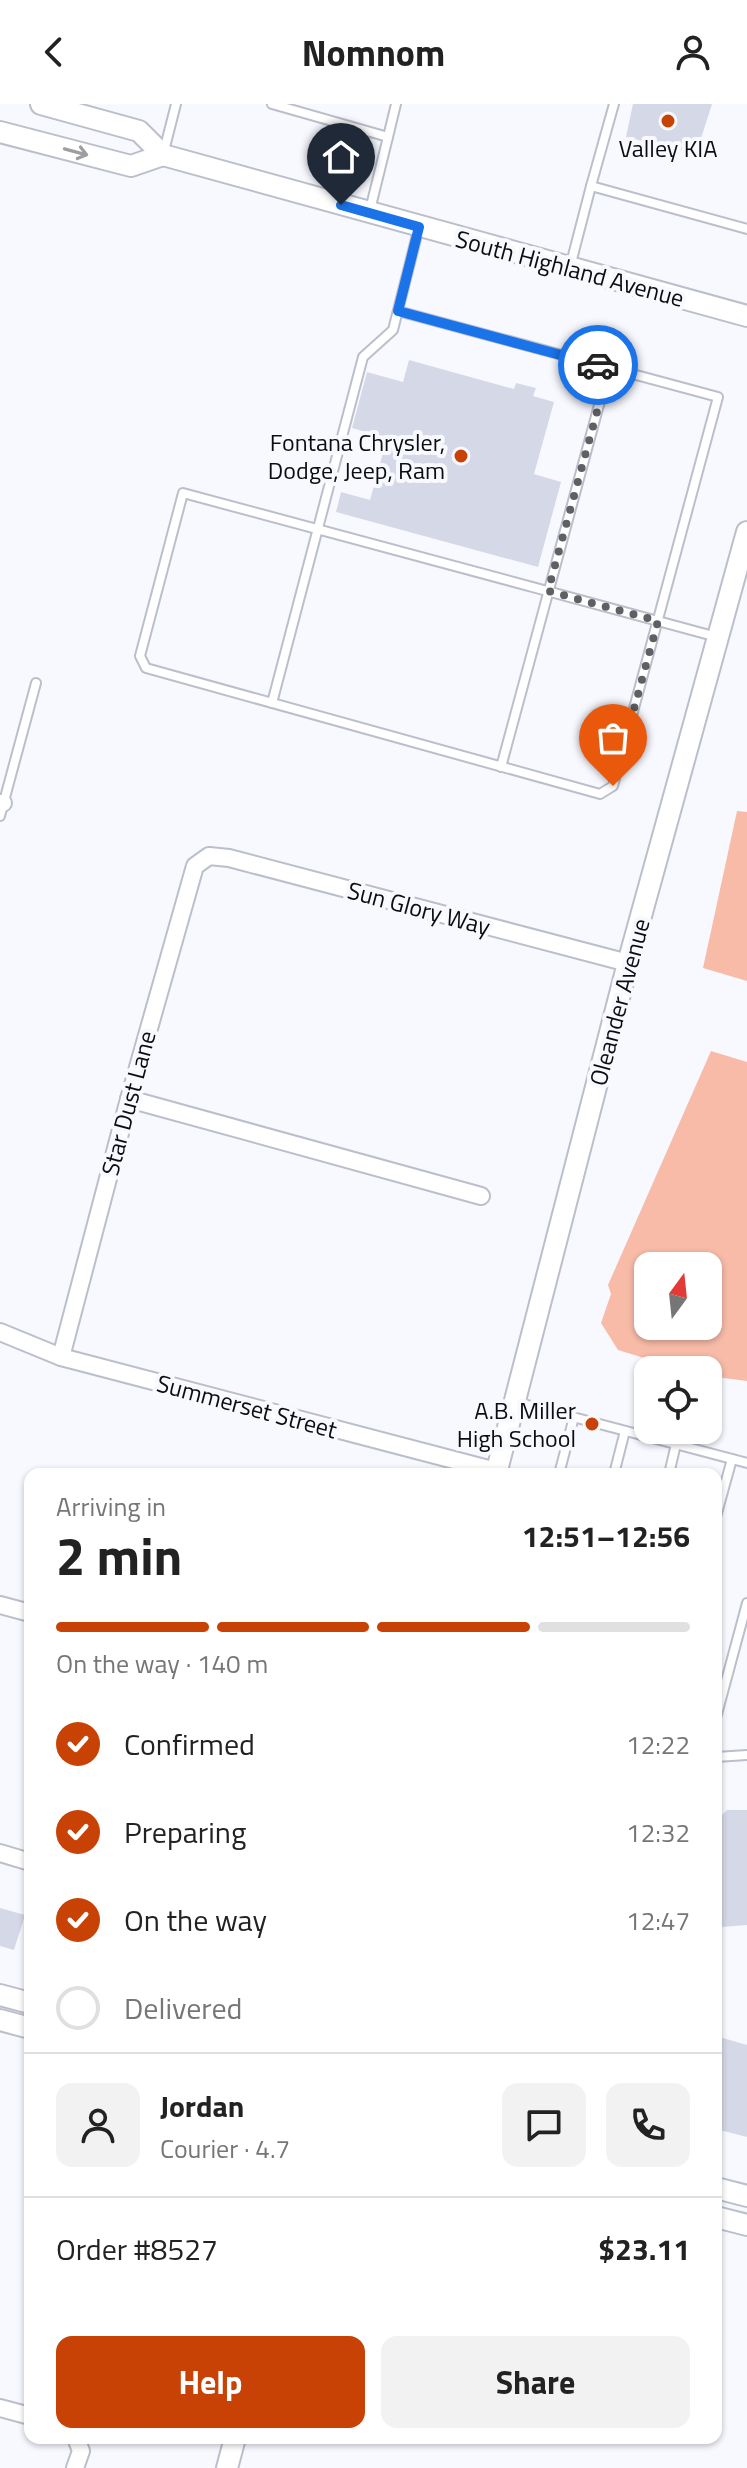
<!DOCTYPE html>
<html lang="en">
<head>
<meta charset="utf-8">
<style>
  :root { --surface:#fff; --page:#f2f2f2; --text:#222; --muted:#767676; --line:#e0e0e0; --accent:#c84206 }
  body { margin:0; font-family:"Titillium Web",sans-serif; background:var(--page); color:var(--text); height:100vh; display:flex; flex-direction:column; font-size:30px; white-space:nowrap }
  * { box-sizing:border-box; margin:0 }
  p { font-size:26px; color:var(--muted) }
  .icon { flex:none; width:44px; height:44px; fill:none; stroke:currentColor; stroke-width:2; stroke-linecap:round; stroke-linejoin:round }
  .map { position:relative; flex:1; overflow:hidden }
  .panel { position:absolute; left:24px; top:1364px; width:698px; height:976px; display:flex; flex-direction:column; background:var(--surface); border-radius:16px; box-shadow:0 2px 6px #0004 }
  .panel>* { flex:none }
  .needle { width:52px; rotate:15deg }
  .controls { position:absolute; left:634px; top:1148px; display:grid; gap:16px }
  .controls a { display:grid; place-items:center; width:88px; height:88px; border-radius:16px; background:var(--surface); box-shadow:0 2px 6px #0004; font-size:40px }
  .pin { position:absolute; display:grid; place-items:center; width:68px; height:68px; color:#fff; margin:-82px -34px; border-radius:50% 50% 50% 0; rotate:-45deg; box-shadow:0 0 8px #0007 }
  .pin .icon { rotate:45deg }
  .courier { position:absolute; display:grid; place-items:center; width:80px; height:80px; margin:-40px; border:6px solid #1a73e8; border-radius:50%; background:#fff; color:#222; box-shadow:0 2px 10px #0007 }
  .summary em { font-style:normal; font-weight:700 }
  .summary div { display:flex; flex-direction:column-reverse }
  .summary { display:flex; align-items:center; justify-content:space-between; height:136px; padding:0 32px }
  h1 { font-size:52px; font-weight:700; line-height:60px }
  .bar { display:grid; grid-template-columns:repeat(4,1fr); gap:12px 8px; align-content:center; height:96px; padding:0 32px }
  .bar i { height:10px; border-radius:6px; background:var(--line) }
  .bar .on { background:var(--accent) }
  .bar p { grid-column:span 4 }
  .line { display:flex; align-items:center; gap:20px; padding:0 32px; border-top:2px solid var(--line) }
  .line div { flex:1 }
  .round { display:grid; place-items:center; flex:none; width:84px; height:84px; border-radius:16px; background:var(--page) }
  ol { padding:0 32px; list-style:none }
  li { display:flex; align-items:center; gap:24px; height:88px }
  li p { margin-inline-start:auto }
  li .icon { padding:8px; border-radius:50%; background:var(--accent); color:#fff; stroke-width:4 }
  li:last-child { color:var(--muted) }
  li i { width:44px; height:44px; border:4px solid var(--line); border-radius:50% }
  .button { display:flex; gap:16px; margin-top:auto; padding:16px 32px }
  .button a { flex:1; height:92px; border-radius:16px; background:var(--accent); color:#fff; font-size:32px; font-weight:700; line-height:92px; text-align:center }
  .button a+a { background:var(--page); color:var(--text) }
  header { display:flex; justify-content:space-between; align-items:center; height:104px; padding:0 32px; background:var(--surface); font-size:36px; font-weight:700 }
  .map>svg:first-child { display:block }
  .green { fill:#f7bba8; fill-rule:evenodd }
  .building { fill:#d5d9e7 }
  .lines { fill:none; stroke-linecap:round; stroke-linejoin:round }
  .service-casing { stroke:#bbbfcc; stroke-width:12 }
  .minor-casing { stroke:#bbbfcc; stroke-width:20 }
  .tertiary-casing { stroke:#bbbfcc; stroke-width:24 }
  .service { stroke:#fff; stroke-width:8 }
  .minor { stroke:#fff; stroke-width:16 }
  .tertiary { stroke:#fff; stroke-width:20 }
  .oneway { stroke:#9e9ea0 }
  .done { stroke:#5f6064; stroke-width:8; stroke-dasharray:0 14.4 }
  .route { stroke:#1a73e8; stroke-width:10 }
  .poi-dot { fill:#c84206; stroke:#f8f9ff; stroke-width:3 }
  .labels { text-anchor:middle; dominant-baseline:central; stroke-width:8; stroke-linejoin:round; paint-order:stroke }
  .poi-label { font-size:24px; fill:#0c0d11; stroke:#f8f9ff; text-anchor:end }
  .street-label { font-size:24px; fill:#0c0d11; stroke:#f8f9ff }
</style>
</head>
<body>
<header><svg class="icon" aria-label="back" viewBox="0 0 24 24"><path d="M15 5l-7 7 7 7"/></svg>Nomnom<svg class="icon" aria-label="person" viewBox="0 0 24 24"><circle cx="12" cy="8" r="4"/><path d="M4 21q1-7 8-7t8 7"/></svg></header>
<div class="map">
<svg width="747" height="2364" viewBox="0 0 747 2364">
  <rect width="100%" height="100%" fill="#f8f9ff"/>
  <g class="green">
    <path d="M737,707L747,708V877L703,864Z"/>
    <path d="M711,947L747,958V1277L708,1272V1266H660L654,1257L618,1246L601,1219L611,1190L608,1181ZM648,1162H708V1222H648Z"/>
  </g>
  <g class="building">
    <path d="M633,0H712L696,50L626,33Z"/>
    <path d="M409,256L514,285L516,279L536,284L533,292L554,298L534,370L561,378L538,463L336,408L341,388L370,396L387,334L352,324L367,268L403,278Z"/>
    <path d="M727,1706H747V1821L721,1823V1807L716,1808V1717Z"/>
    <path d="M0,1804L25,1811L14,1846L0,1842Z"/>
    <path d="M716,1932L747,1941V2033L716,2025Z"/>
  </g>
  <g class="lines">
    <g class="service-casing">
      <g id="service">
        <path d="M272,0L388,33L396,0"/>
        <path d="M164,47L176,0"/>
        <path d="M591,82L614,0"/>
        <path d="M370,106L388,33"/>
        <path d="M570,163L591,82L747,125"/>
        <path d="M398,207L718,293L613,682L600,690L146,564L140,552L183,389C361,436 539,485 717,533"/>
        <path d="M272,599L363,253L393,226L419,123"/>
        <path d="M501,663L609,264"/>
        <path d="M0,712L36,579"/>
        <path d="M516,1298L747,1359"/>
        <path d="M559,1370L574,1313"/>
        <path d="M614,1370L625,1327"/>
        <path d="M669,1370L676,1340"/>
        <path d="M716,1413L732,1355"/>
        <path d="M716,1614L747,1499"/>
        <path d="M716,1653L747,1651"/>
      </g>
    </g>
    <g class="minor-casing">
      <g id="minor">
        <path d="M0,699H3"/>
        <path d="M129,995L481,1092"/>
        <path d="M0,1228L61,1253L496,1367"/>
        <path d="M61,1253L129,995L195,762L209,752L229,754L628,859"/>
        <path d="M0,1501L30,1509"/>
        <path d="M0,1749L30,1758"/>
        <path d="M0,2304L30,2312"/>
        <path d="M75,2364L81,2347L76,2334"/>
      </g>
    </g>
    <g class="tertiary-casing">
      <g id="tertiary">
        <path d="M41,0L139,27L163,51L747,212"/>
        <path d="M0,28L131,62L163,51"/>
        <path d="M496,1370L628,859L747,428"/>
        <path d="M0,1891L30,1899"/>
        <path d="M0,1916L30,1924"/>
        <path d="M716,2084L747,2092"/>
        <path d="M716,2113L747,2121"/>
        <path d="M227,2364L235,2334"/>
      </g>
    </g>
    <use href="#service" class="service"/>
    <use href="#minor" class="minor"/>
    <use href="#tertiary" class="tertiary"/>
  </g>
  <defs><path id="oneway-shaft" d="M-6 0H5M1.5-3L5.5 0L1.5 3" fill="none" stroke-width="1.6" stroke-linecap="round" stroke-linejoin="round" transform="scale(2)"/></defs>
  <use class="oneway" href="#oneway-shaft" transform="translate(76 48) rotate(15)"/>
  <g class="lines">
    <path class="done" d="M598,261L609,264L548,487L658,517L613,682"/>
    <path class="route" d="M341,101L419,123L398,207L598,261"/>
  </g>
  <g class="poi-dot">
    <circle cx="668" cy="17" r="8"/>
    <circle cx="461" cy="352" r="8"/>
    <circle cx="592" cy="1320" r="8"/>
  </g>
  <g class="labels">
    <g class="poi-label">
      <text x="668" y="44" text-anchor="middle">Valley KIA</text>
      <text x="445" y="338">Fontana Chrysler,<tspan x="445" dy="28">Dodge, Jeep, Ram</tspan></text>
      <text x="576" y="1306">A.B. Miller<tspan x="576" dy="28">High School</tspan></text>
    </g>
    <g class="street-label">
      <text transform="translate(570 164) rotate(15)">South Highland Avenue</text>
      <text transform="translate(419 804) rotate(15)">Sun Glory Way</text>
      <text transform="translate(619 898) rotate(-75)">Oleander Avenue</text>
      <text transform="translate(128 999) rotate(-75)">Star Dust Lane</text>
      <text transform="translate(247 1302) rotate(15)">Summerset Street</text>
    </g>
  </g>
</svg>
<div class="controls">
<a><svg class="needle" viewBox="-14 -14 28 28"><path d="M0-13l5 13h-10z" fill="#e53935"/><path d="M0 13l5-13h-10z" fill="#767676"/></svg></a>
<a><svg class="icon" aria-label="locate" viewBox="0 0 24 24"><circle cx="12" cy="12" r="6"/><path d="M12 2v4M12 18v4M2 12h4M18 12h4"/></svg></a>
</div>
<div class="pin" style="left:613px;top:682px;background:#ea580c"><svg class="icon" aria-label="bag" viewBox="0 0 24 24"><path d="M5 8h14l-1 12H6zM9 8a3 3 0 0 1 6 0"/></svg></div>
<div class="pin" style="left:341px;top:101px;background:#1f2937"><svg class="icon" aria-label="home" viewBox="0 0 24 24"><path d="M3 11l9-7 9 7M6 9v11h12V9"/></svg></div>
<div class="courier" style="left:598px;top:261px"><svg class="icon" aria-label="car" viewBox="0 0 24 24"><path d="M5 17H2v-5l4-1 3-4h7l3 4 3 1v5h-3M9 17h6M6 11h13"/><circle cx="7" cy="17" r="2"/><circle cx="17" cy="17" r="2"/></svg></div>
<section class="panel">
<div class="summary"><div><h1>2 min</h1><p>Arriving in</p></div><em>12:51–12:56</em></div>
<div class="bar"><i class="on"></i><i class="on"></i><i class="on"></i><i></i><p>On the way · 140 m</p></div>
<ol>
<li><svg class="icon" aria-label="check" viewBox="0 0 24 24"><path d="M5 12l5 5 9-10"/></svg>Confirmed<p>12:22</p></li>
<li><svg class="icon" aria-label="check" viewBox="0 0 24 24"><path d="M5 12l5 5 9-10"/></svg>Preparing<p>12:32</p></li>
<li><svg class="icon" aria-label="check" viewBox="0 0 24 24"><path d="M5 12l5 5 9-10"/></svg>On the way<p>12:47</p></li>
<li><i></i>Delivered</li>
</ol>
<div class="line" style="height:144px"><a class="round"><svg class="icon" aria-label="person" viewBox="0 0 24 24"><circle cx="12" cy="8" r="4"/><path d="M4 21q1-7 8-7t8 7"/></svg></a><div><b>Jordan</b><p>Courier · 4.7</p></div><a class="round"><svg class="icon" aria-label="chat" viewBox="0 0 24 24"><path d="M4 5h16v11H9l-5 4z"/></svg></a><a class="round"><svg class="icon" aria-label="phone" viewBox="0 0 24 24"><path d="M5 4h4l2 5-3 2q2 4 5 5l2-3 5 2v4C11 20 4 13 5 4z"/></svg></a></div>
<div class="line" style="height:104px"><div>Order #8527</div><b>$23.11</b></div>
<div class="button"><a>Help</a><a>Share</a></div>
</section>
</div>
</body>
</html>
